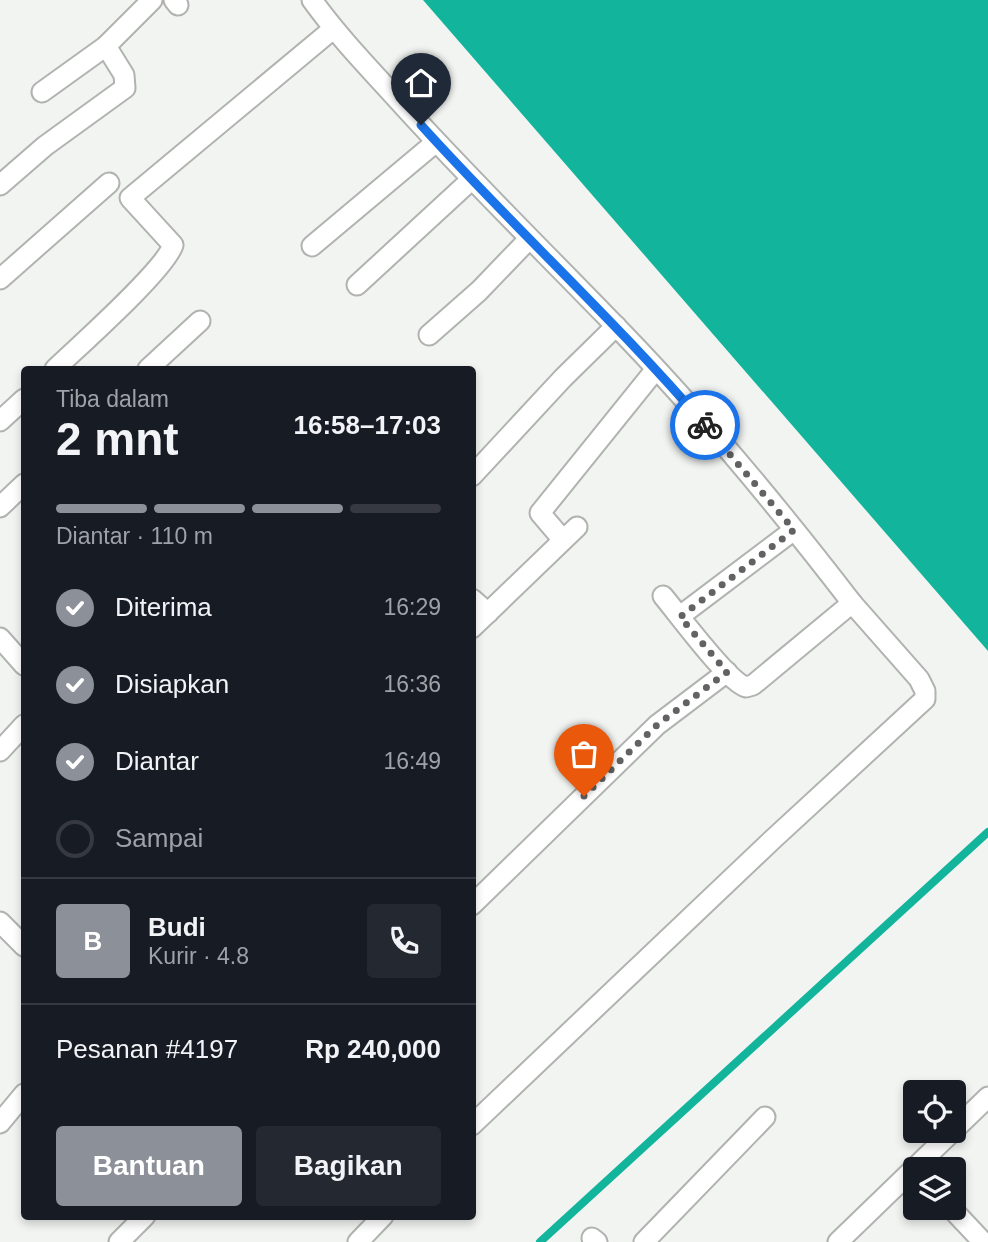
<!DOCTYPE html>
<html lang="id">
<head>
<meta charset="utf-8">
<style>
  :root { --surface:#171b24; --page:#242831; --text:#f1f3f6; --muted:#9ea1a6; --line:#363941; --accent:#8c9099 }
  body { margin:0; font-family:Arial,sans-serif; background:var(--page); color:var(--text); height:100vh; display:flex; flex-direction:column; font-size:26px; white-space:nowrap }
  * { box-sizing:border-box; margin:0 }
  p { font-size:23px; color:var(--muted) }
  .icon { flex:none; width:38px; height:38px; fill:none; stroke:currentColor; stroke-width:2; stroke-linecap:round; stroke-linejoin:round }
  .map { position:relative; flex:1; overflow:hidden }
  .details { position:absolute; left:21px; top:366px; width:455px; height:854px; display:flex; flex-direction:column; background:var(--surface); border-radius:7px; box-shadow:0 4px 10px #0003 }
  .details>* { flex:none }
  .tools { position:absolute; left:903px; top:1080px; display:grid; gap:14px }
  .tools a { display:grid; place-items:center; width:63px; height:63px; border-radius:7px; background:var(--surface); box-shadow:0 4px 10px #0003; font-size:35px }
  .pin { position:absolute; display:grid; place-items:center; width:60px; height:60px; color:#fff; margin:-72px -30px; border-radius:50% 50% 50% 0; rotate:-45deg; box-shadow:0 0 7px #0007 }
  .pin .icon { rotate:45deg }
  .courier { position:absolute; display:grid; place-items:center; width:70px; height:70px; margin:-35px; border:5px solid #1a73e8; border-radius:50%; background:#fff; color:#222; box-shadow:0 2px 9px #0007 }
  .overview em { font-style:normal; font-weight:800 }
  .overview div { display:flex; flex-direction:column-reverse }
  .overview { display:flex; align-items:center; justify-content:space-between; height:119px; padding:0 35px }
  h1 { font-size:46px; font-weight:800; line-height:52px }
  .bar { display:grid; grid-template-columns:repeat(4,1fr); gap:10px 7px; align-content:center; height:84px; padding:0 35px }
  .bar i { height:9px; border-radius:5px; background:var(--line) }
  .bar .on { background:var(--accent) }
  .bar p { grid-column:span 4 }
  .line { display:flex; align-items:center; gap:18px; padding:0 35px; border-top:2px solid var(--line) }
  .line div { flex:1 }
  .round { display:grid; place-items:center; flex:none; width:74px; height:74px; border-radius:7px; background:var(--page) }
  ol { padding:0 35px; list-style:none }
  li { display:flex; align-items:center; gap:21px; height:77px }
  li p { margin-inline-start:auto }
  li .icon { padding:7px; border-radius:50%; background:var(--accent); color:#fff; stroke-width:4 }
  li:last-child { color:var(--muted) }
  li i { width:38px; height:38px; border:4px solid var(--line); border-radius:50% }
  .action { display:flex; gap:14px; margin-top:auto; padding:14px 35px }
  .action a { flex:1; height:80px; border-radius:7px; background:var(--accent); color:#fff; font-size:28px; font-weight:800; line-height:80px; text-align:center }
  .action a+a { background:var(--page); color:var(--text) }
  .map>svg:first-child { display:block }
  .water { fill:#12b49c }
  .lines { fill:none; stroke-linecap:round; stroke-linejoin:round }
  .stream { stroke:#12b49c; stroke-width:8 }
  .street-casing { stroke:#b1b3b0; stroke-width:23 }
  .street { stroke:#fff; stroke-width:19 }
  .done { stroke:#616261; stroke-width:7; stroke-dasharray:0 12.6 }
  .route { stroke:#1a73e8; stroke-width:9 }
</style>
</head>
<body>
<div class="map">
<svg width="988" height="1242" viewBox="0 0 988 1242">
  <rect width="100%" height="100%" fill="#f2f4f1"/>
  <path class="water" d="M423,0H988V651Z"/>
  <g class="lines">
    <path class="stream" d="M540,1242L988,832"/>
    <g class="street-casing">
      <g id="street">
        <path d="M174,0L178,5"/>
        <path d="M312,0C338,36 368,67 398,100C465,174 535,243 604,314C693,404 775,503 852,603"/>
        <path d="M42,92L106,46"/>
        <path d="M0,185L45,146L125,88L124,75L106,46L152,0"/>
        <path d="M312,246L436,142"/>
        <path d="M0,279L109,183"/>
        <path d="M357,285L471,180"/>
        <path d="M429,335L479,291L529,239"/>
        <path d="M55,369C79,346 165,270 173,245L130,198L333,29"/>
        <path d="M148,369L200,321"/>
        <path d="M0,421L24,399"/>
        <path d="M472,476L563,378L616,326"/>
        <path d="M0,507L24,484"/>
        <path d="M563,540L540,513L656,369"/>
        <path d="M472,599L488,613"/>
        <path d="M680,616L794,530"/>
        <path d="M472,628L577,527"/>
        <path d="M0,638L24,665"/>
        <path d="M0,751L24,725"/>
        <path d="M472,905L657,725L727,672"/>
        <path d="M0,922L24,946"/>
        <path d="M0,1123L24,1094"/>
        <path d="M472,1125L771,841L925,699V691L919,679L852,603L753,685L746,687C727,681 679,615 663,596"/>
        <path d="M951,1208L983,1242"/>
        <path d="M592,1238L597,1242"/>
        <path d="M119,1242L145,1216"/>
        <path d="M358,1242L383,1216"/>
        <path d="M644,1242L765,1117"/>
        <path d="M838,1242L988,1097"/>
      </g>
    </g>
    <use href="#street" class="street"/>
  </g>
  <g class="lines">
    <path class="done" d="M584,796L657,725L727,672L680,617L794,530L705,425"/>
    <path class="route" d="M421,125C513,227 615,320 705,425"/>
  </g>
</svg>
<div class="tools">
<a><svg class="icon" aria-label="locate" viewBox="0 0 24 24"><circle cx="12" cy="12" r="6"/><path d="M12 2v4M12 18v4M2 12h4M18 12h4"/></svg></a>
<a><svg class="icon" aria-label="layers" viewBox="0 0 24 24"><path d="M12 4l9 5-9 5-9-5zM3 14l9 5 9-5"/></svg></a>
</div>
<div class="pin" style="left:584px;top:796px;background:#ea580c"><svg class="icon" aria-label="bag" viewBox="0 0 24 24"><path d="M5 8h14l-1 12H6zM9 8a3 3 0 0 1 6 0"/></svg></div>
<div class="pin" style="left:421px;top:125px;background:#1f2937"><svg class="icon" aria-label="home" viewBox="0 0 24 24"><path d="M3 11l9-7 9 7M6 9v11h12V9"/></svg></div>
<div class="courier" style="left:705px;top:425px"><svg class="icon" aria-label="bike" viewBox="0 0 24 24"><circle cx="6" cy="16" r="4"/><circle cx="18" cy="16" r="4"/><path d="M6 16l4-8h5l3 8M10 8l3 8H6M13 5h3"/></svg></div>
<section class="details">
<div class="overview"><div><h1>2 mnt</h1><p>Tiba dalam</p></div><em>16:58–17:03</em></div>
<div class="bar"><i class="on"></i><i class="on"></i><i class="on"></i><i></i><p>Diantar · 110 m</p></div>
<ol>
<li><svg class="icon" aria-label="check" viewBox="0 0 24 24"><path d="M5 12l5 5 9-10"/></svg>Diterima<p>16:29</p></li>
<li><svg class="icon" aria-label="check" viewBox="0 0 24 24"><path d="M5 12l5 5 9-10"/></svg>Disiapkan<p>16:36</p></li>
<li><svg class="icon" aria-label="check" viewBox="0 0 24 24"><path d="M5 12l5 5 9-10"/></svg>Diantar<p>16:49</p></li>
<li><i></i>Sampai</li>
</ol>
<div class="line" style="height:126px"><b class="round" style="background:var(--accent);color:#fff">B</b><div><b>Budi</b><p>Kurir · 4.8</p></div><a class="round"><svg class="icon" aria-label="phone" viewBox="0 0 24 24"><path d="M5 4h4l2 5-3 2q2 4 5 5l2-3 5 2v4C11 20 4 13 5 4z"/></svg></a></div>
<div class="line" style="height:91px"><div>Pesanan #4197</div><b>Rp 240,000</b></div>
<div class="action"><a>Bantuan</a><a>Bagikan</a></div>
</section>
</div>
</body>
</html>
